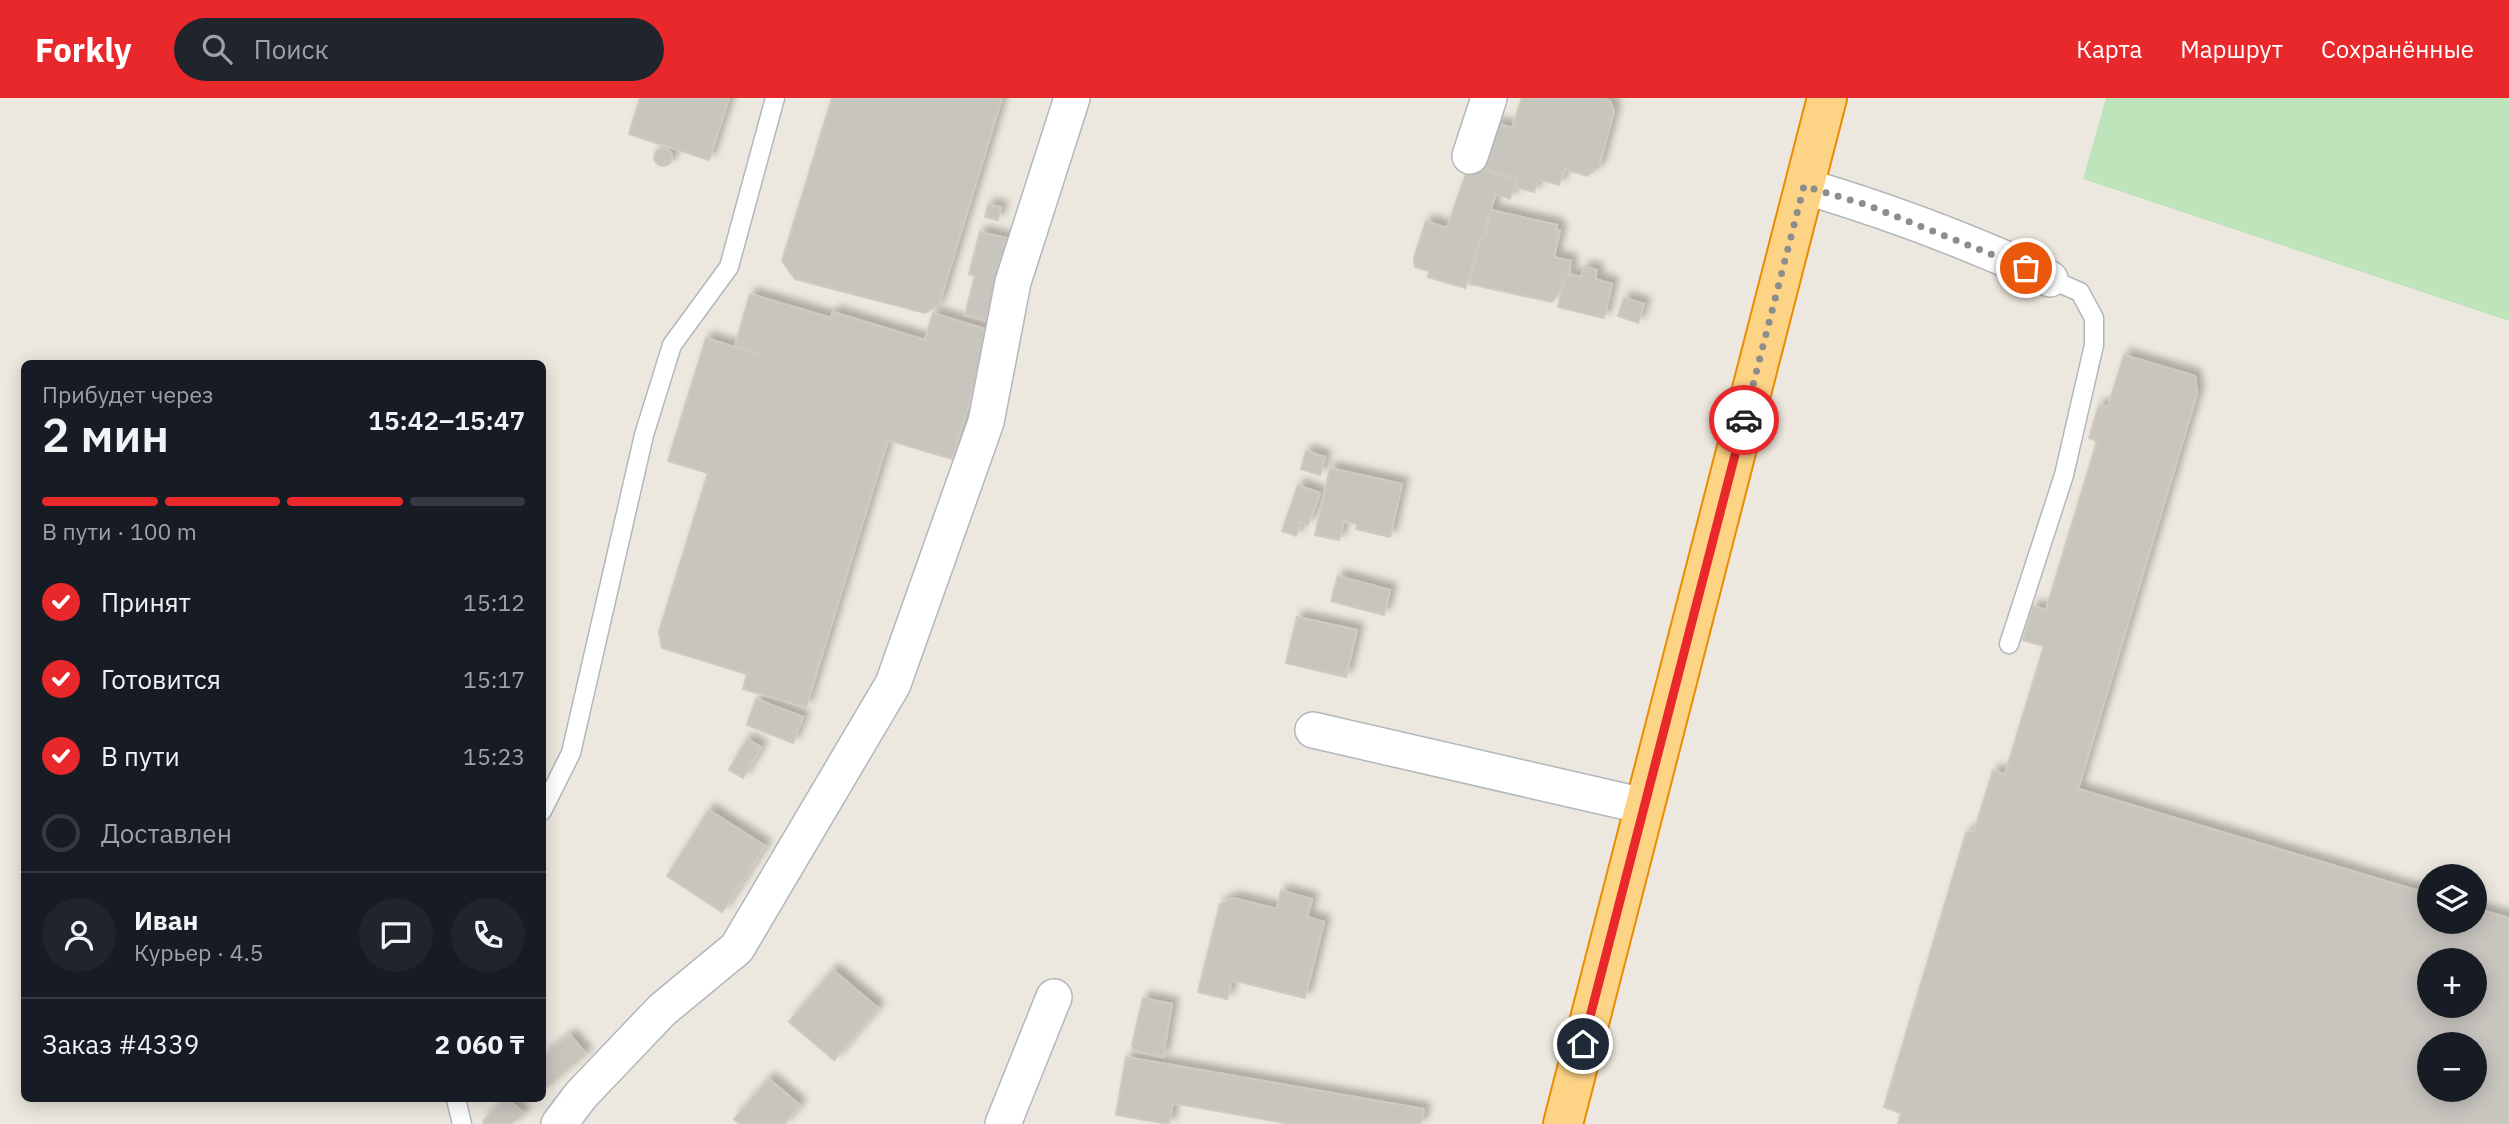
<!DOCTYPE html>
<html lang="ru">
<head>
<meta charset="utf-8">
<style>
  :root { --surface:#171b24; --page:#20242c; --text:#f1f3f6; --muted:#9ea1a6; --line:#363941; --accent:#e9282c }
  body { margin:0; font-family:"IBM Plex Sans",sans-serif; background:var(--page); color:var(--text); height:100vh; display:flex; flex-direction:column; font-size:26px; white-space:nowrap }
  * { box-sizing:border-box; margin:0 }
  p { font-size:23px; color:var(--muted) }
  .icon { flex:none; width:38px; height:38px; fill:none; stroke:currentColor; stroke-width:2; stroke-linecap:round; stroke-linejoin:round }
  .map { position:relative; flex:1; overflow:hidden }
  .drawer { position:absolute; left:21px; top:262px; width:525px; height:742px; display:flex; flex-direction:column; background:var(--surface); border-radius:10px; box-shadow:0 4px 18px #0003 }
  .drawer>* { flex:none }
  .tools { position:absolute; left:2417px; top:766px; display:grid; gap:14px }
  .tools a { display:grid; place-items:center; width:70px; height:70px; border-radius:50%; background:var(--surface); box-shadow:0 4px 18px #0003; font-size:35px }
  .pin { position:absolute; display:grid; place-items:center; width:60px; height:60px; color:#fff; margin:-30px; border:4px solid #fff; border-radius:50%; box-shadow:0 2px 7px #0007 }
  .courier { position:absolute; display:grid; place-items:center; width:70px; height:70px; margin:-35px; border:5px solid #e9282c; border-radius:50%; background:#fff; color:#222; box-shadow:0 2px 9px #0007 }
  .summary em { font-style:normal; font-weight:600 }
  .summary div { display:flex; flex-direction:column-reverse }
  .summary { display:flex; align-items:center; justify-content:space-between; height:119px; padding:0 21px }
  h1 { font-size:46px; font-weight:600; line-height:52px }
  .bar { display:grid; grid-template-columns:repeat(4,1fr); gap:10px 7px; align-content:center; height:84px; padding:0 21px }
  .bar i { height:9px; border-radius:5px; background:var(--line) }
  .bar .on { background:var(--accent) }
  .bar p { grid-column:span 4 }
  .line { display:flex; align-items:center; gap:18px; padding:0 21px; border-top:2px solid var(--line) }
  .line div { flex:1 }
  .round { display:grid; place-items:center; flex:none; width:74px; height:74px; border-radius:37px; background:var(--page) }
  ol { padding:0 21px; list-style:none }
  li { display:flex; align-items:center; gap:21px; height:77px }
  li p { margin-inline-start:auto }
  li .icon { padding:7px; border-radius:50%; background:var(--accent); color:#fff; stroke-width:4 }
  li:last-child { color:var(--muted) }
  li i { width:38px; height:38px; border:4px solid var(--line); border-radius:50% }
  header { display:flex; align-items:center; gap:42px; box-sizing:border-box; height:98px; padding:0 35px; background:var(--accent); color:#fff }
  header strong { font-size:33px }
  nav { display:flex; gap:38px; margin-inline-start:auto; font-size:24px }
  .search { width:490px; height:63px; background:var(--page); display:flex; align-items:center; gap:18px; box-sizing:border-box; padding:0 24px; border-radius:38px; color:var(--muted); font-size:26px }
  .map>svg:first-child { display:block }
  .green { fill:#bfe4bb }
  .building { fill:#c8c5bf; stroke:#d0c9be; stroke-width:2; fill-rule:evenodd; filter:url(#shadow) }
  .lines { fill:none; stroke-linecap:round; stroke-linejoin:round }
  .lane-casing { stroke:#b2b7bb; stroke-width:21 }
  .street-casing { stroke:#b2b7bb; stroke-width:38 }
  .highway-casing { stroke:#eb8b00; stroke-width:42 }
  .lane { stroke:#fff; stroke-width:18 }
  .street { stroke:#fff; stroke-width:35 }
  .highway { stroke:#fdd385; stroke-width:38 }
  .done { stroke:#8c8e8d; stroke-width:7; stroke-dasharray:0 12.6 }
  .route { stroke:#e9282c; stroke-width:9 }
</style>
</head>
<body>
<header>
<strong>Forkly</strong>
<div class="search"><svg class="icon" aria-label="search" viewBox="0 0 24 24"><circle cx="10" cy="10" r="6"/><path d="M15 15l6 6"/></svg>Поиск</div>
<nav><a>Карта</a><a>Маршрут</a><a>Сохранённые</a></nav>
</header>
<div class="map">
<svg width="2509" height="1026" viewBox="0 0 2509 1026">
  <defs>
    <filter id="shadow"><feDropShadow dx="6" dy="-6" stdDeviation="3.5" flood-color="#0004"/></filter>
  </defs>
  <rect width="100%" height="100%" fill="#ece8df"/>
  <path class="green" d="M2106,0H2509V223L2083,81Z"/>
  <g class="building">
    <path d="M640,0H729L709,62L629,36Z"/>
    <path d="M832,0H1002L939,206L925,215L795,181L782,163Z"/>
    <path d="M1522,0H1601L1610,3L1614,13L1599,69L1587,78L1565,71L1559,87L1538,81L1534,94L1516,89L1518,81L1473,67L1497,25L1512,30Z"/>
    <circle cx="663" cy="59" r="9"/>
    <path d="M1469,67L1516,83L1510,101L1496,96L1465,190L1428,179L1429,173L1415,169L1414,160L1426,123L1447,130Z"/>
    <path d="M988,107L1001,109L998,122L985,119Z"/>
    <path d="M1491,112L1557,127L1556,132H1560L1554,159L1571,163L1569,175L1564,176L1558,196L1552,204L1470,186L1480,142L1486,138Z"/>
    <path d="M980,134L1006,140L1003,151L1008,156L987,222L965,217L975,178L969,176Z"/>
    <path d="M1584,169L1597,172L1595,181L1612,186L1604,220L1558,209L1565,181L1570,176L1581,179Z"/>
    <path d="M750,196L831,220L833,214L925,242L933,215L991,233L952,361L888,342L806,609L743,591L747,576L662,550L659,534L708,375L668,363L706,240L763,258L735,248Z"/>
    <path d="M1624,200L1644,206L1638,225L1618,218Z"/>
    <path d="M2124,257L2195,278L2197,296L2078,691L2429,796V824H2474V810L2509,820V1026H1898L1901,1015L1884,1009L1966,735L1974,733L1993,673L2005,676L2044,548L2023,542L2033,508L2046,512L2097,343L2089,340L2099,307L2108,309ZM2429,863H2474V908H2429ZM2429,947H2474V992H2429Z"/>
    <path d="M1306,353L1325,359L1320,377L1301,371Z"/>
    <path d="M1330,370L1402,386L1390,439L1356,431L1357,426L1344,423L1339,442L1315,437Z"/>
    <path d="M1298,387L1320,395L1308,427L1301,424L1296,438L1282,433Z"/>
    <path d="M1338,478L1390,492L1384,517L1331,503Z"/>
    <path d="M1297,519L1357,532L1346,579L1286,565Z"/>
    <path d="M756,601L803,619L793,645L747,627Z"/>
    <path d="M747,641L761,649L743,680L729,672Z"/>
    <path d="M709,712L765,748L722,814L667,778Z"/>
    <path d="M1281,793L1312,801L1307,819L1324,824L1305,900L1232,882L1227,901L1198,894L1220,806L1233,800L1277,811Z"/>
    <path d="M833,872L878,910L834,962L789,924Z"/>
    <path d="M1143,900L1172,906L1163,959L1134,953L1132,947Z"/>
    <path d="M570,937L586,956L542,993V960Z"/>
    <path d="M1126,959L1424,1011L1421,1026H1291L1173,1005L1169,1026L1116,1017Z"/>
    <path d="M769,981L800,1007L784,1026H740L734,1021Z"/>
    <path d="M507,1001L524,1015L511,1026H483L484,1022Z"/>
  </g>
  <g class="lines">
    <g class="lane-casing">
      <g id="lane">
        <path d="M2009,546L2064,377L2094,247V220L2080,194L2050,181"/>
        <path d="M542,713L571,655L644,337L672,247L729,169L775,0"/>
        <path d="M456,1001L462,1026"/>
      </g>
    </g>
    <g class="street-casing">
      <g id="street">
        <path d="M1470,58L1489,0"/>
        <path d="M1804,88C1888,113 1971,144 2050,181"/>
        <path d="M1313,632L1644,708"/>
        <path d="M559,1026L581,997L662,912L737,850L893,586L986,324L1013,184L1072,0"/>
        <path d="M1003,1026L1054,899"/>
      </g>
    </g>
    <g class="highway-casing">
      <path id="highway" d="M1563,1026L1827,0"/>
    </g>
    <use href="#lane" class="lane"/>
    <use href="#street" class="street"/>
    <use href="#highway" class="highway"/>
  </g>
  <g class="lines">
    <path class="done" d="M1744,322L1804,88L1867,107L2026,170"/>
    <path class="route" d="M1583,946L1744,322"/>
  </g>
</svg>
<div class="tools">
<a><svg class="icon" aria-label="layers" viewBox="0 0 24 24"><path d="M12 4l9 5-9 5-9-5zM3 14l9 5 9-5"/></svg></a>
<a>+</a>
<a>−</a>
</div>
<div class="pin" style="left:2026px;top:170px;background:#ea580c"><svg class="icon" aria-label="bag" viewBox="0 0 24 24"><path d="M5 8h14l-1 12H6zM9 8a3 3 0 0 1 6 0"/></svg></div>
<div class="pin" style="left:1583px;top:946px;background:#1f2937"><svg class="icon" aria-label="home" viewBox="0 0 24 24"><path d="M3 11l9-7 9 7M6 9v11h12V9"/></svg></div>
<div class="courier" style="left:1744px;top:322px"><svg class="icon" aria-label="car" viewBox="0 0 24 24"><path d="M5 17H2v-5l4-1 3-4h7l3 4 3 1v5h-3M9 17h6M6 11h13"/><circle cx="7" cy="17" r="2"/><circle cx="17" cy="17" r="2"/></svg></div>
<section class="drawer">
<div class="summary"><div><h1>2 мин</h1><p>Прибудет через</p></div><em>15:42–15:47</em></div>
<div class="bar"><i class="on"></i><i class="on"></i><i class="on"></i><i></i><p>В пути · 100 m</p></div>
<ol>
<li><svg class="icon" aria-label="check" viewBox="0 0 24 24"><path d="M5 12l5 5 9-10"/></svg>Принят<p>15:12</p></li>
<li><svg class="icon" aria-label="check" viewBox="0 0 24 24"><path d="M5 12l5 5 9-10"/></svg>Готовится<p>15:17</p></li>
<li><svg class="icon" aria-label="check" viewBox="0 0 24 24"><path d="M5 12l5 5 9-10"/></svg>В пути<p>15:23</p></li>
<li><i></i>Доставлен</li>
</ol>
<div class="line" style="height:126px"><a class="round"><svg class="icon" aria-label="person" viewBox="0 0 24 24"><circle cx="12" cy="8" r="4"/><path d="M4 21q1-7 8-7t8 7"/></svg></a><div><b>Иван</b><p>Курьер · 4.5</p></div><a class="round"><svg class="icon" aria-label="chat" viewBox="0 0 24 24"><path d="M4 5h16v11H9l-5 4z"/></svg></a><a class="round"><svg class="icon" aria-label="phone" viewBox="0 0 24 24"><path d="M5 4h4l2 5-3 2q2 4 5 5l2-3 5 2v4C11 20 4 13 5 4z"/></svg></a></div>
<div class="line" style="height:91px"><div>Заказ #4339</div><b>2 060 ₸</b></div>
</section>
</div>
</body>
</html>
